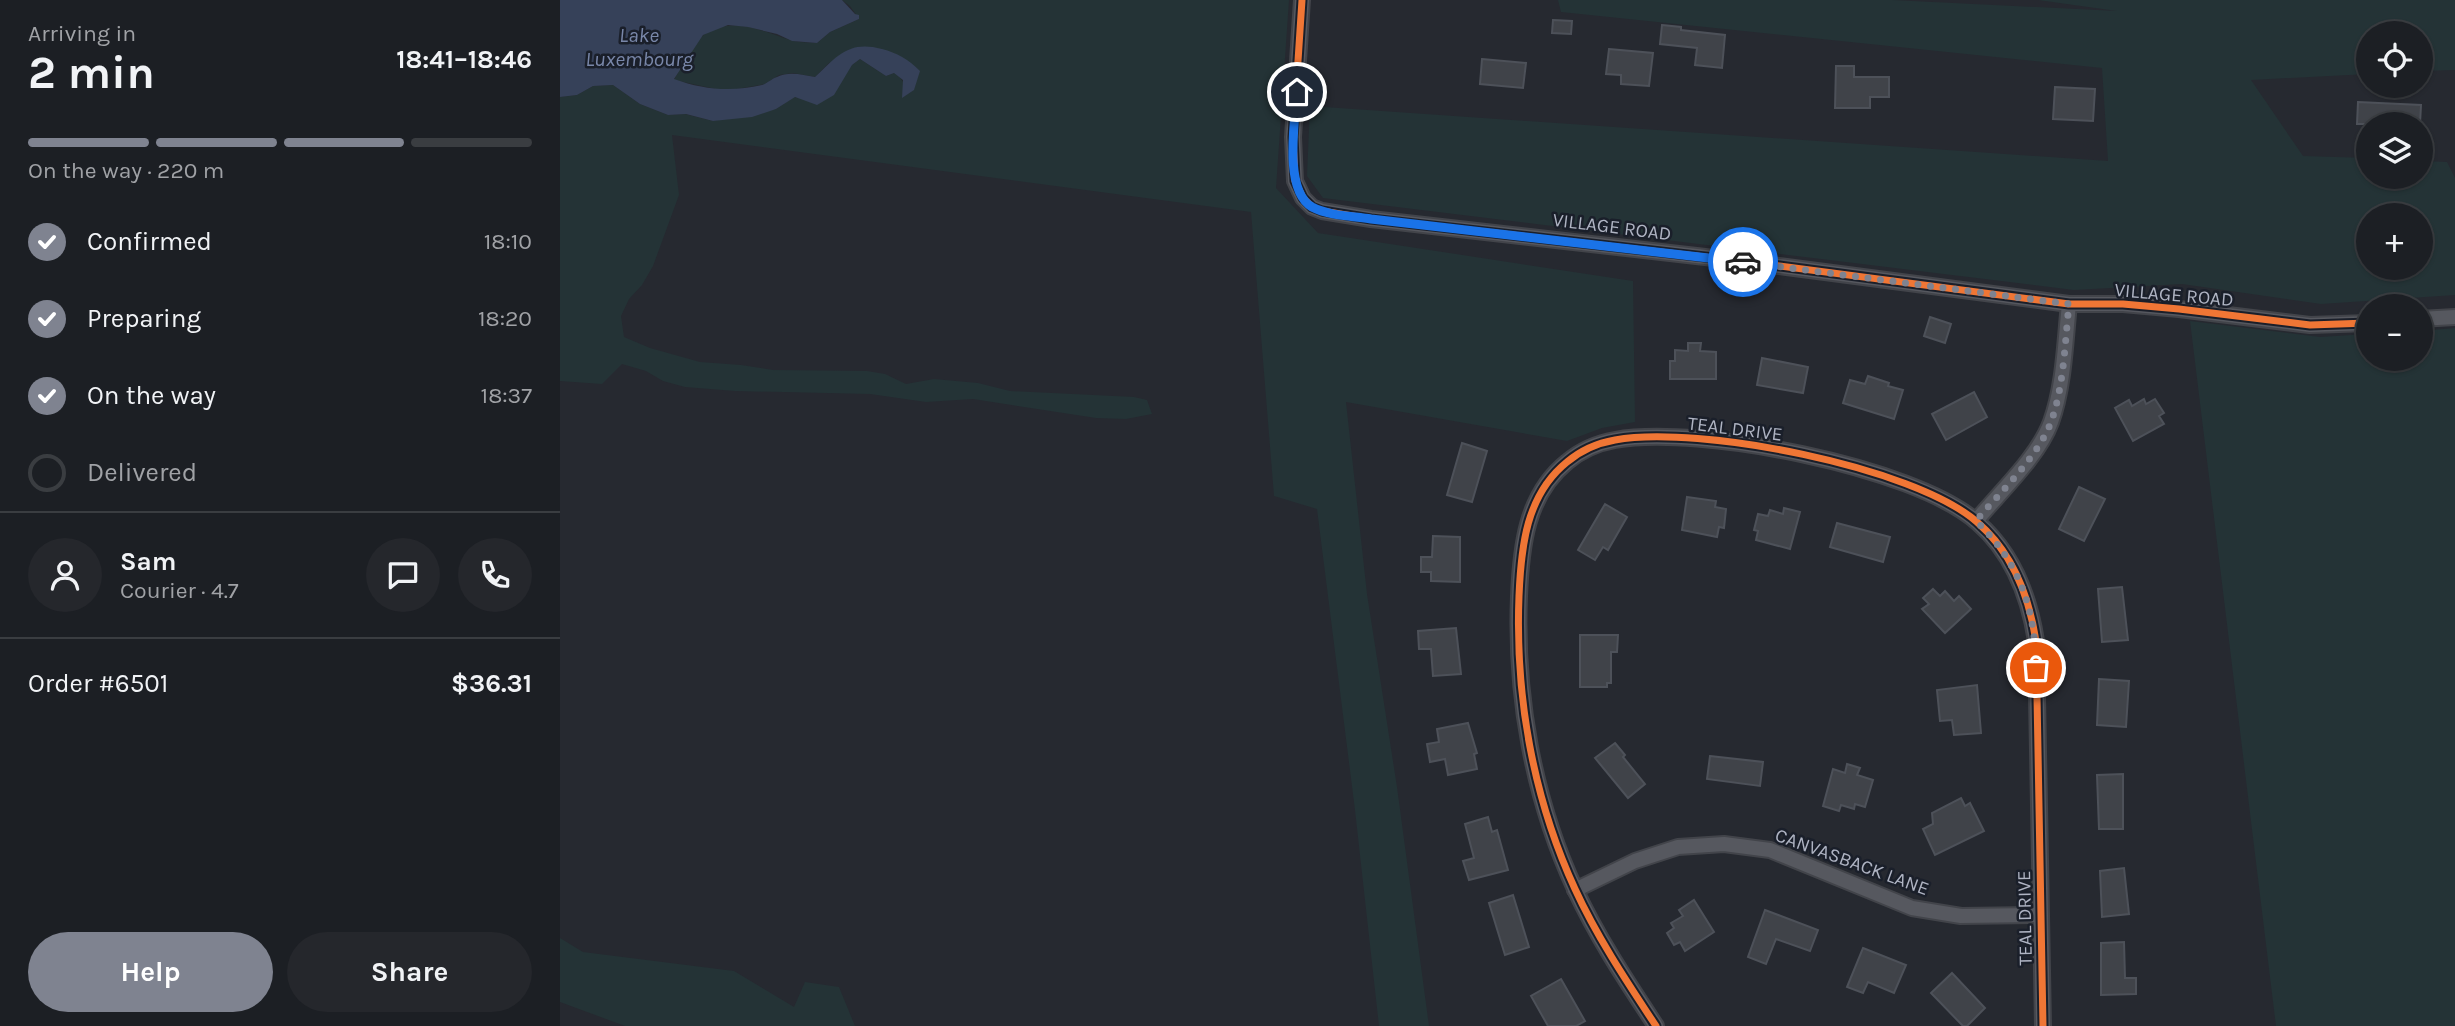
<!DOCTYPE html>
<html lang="en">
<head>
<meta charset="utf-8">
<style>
  :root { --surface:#1c1f24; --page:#25272c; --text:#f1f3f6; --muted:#a0a2a6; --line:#3a3d41; --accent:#7f8390 }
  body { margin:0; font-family:Karla,sans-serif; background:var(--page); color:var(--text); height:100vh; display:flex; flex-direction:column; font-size:26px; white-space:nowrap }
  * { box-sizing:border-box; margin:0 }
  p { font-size:23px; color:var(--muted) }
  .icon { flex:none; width:38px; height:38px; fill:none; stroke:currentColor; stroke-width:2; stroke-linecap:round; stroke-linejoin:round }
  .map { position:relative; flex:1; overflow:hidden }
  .drawer { display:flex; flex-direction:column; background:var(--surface); width:560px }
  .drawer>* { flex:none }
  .tools { position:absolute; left:1796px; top:21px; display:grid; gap:14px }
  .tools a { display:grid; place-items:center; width:77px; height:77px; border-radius:50%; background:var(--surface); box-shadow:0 2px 5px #0004,0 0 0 2px var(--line); font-size:35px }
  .pin { position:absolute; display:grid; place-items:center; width:60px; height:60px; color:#fff; margin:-30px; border:4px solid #fff; border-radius:50%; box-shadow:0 2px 7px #0007 }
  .courier { position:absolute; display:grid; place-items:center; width:70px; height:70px; margin:-35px; border:5px solid #1a73e8; border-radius:50%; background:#fff; color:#222; box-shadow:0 2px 9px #0007 }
  .overview em { font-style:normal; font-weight:700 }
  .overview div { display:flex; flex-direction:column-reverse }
  .overview { display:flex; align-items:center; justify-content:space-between; height:119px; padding:0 28px }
  h1 { font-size:46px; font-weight:700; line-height:52px }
  .bar { display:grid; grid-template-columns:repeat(4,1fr); gap:10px 7px; align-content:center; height:84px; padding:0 28px }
  .bar i { height:9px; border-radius:5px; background:var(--line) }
  .bar .selected { background:var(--accent) }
  .bar p { grid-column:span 4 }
  .line { display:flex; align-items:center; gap:18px; padding:0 28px; border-top:2px solid var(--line) }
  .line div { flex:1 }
  .round { display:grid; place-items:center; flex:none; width:74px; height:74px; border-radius:37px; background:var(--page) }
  ol { padding:0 28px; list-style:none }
  li { display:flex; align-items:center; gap:21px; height:77px }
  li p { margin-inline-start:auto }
  li .icon { padding:7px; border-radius:50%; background:var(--accent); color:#fff; stroke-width:4 }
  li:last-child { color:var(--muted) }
  li i { width:38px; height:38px; border:4px solid var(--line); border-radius:50% }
  .primary-button { display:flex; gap:14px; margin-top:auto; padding:14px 28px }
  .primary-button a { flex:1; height:80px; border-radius:42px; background:var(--accent); color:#fff; font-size:28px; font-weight:700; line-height:80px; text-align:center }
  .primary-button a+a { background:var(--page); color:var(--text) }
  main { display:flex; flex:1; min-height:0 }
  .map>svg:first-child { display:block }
  .green { fill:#243336; fill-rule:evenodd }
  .water { fill:#364159 }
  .building { fill:#404349; stroke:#4d5159; stroke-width:2 }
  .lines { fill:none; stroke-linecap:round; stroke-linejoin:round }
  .minor-casing { stroke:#42444a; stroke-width:18 }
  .minor { stroke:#56585f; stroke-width:14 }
  .cycleway-casing { stroke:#1a1f2a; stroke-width:11 }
  .cycleway { stroke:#f07635; stroke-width:7 }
  .done { stroke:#7f8390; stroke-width:7; stroke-dasharray:0 12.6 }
  .route { stroke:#1a73e8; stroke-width:9 }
  .labels { text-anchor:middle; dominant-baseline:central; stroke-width:5; stroke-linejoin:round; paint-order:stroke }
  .street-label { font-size:19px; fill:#afb4c3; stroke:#1a1f2a }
  .water-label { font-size:21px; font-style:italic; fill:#7987a9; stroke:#1a1f2a }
</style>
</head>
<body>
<main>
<section class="drawer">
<div class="overview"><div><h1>2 min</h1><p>Arriving in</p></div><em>18:41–18:46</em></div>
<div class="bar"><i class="selected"></i><i class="selected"></i><i class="selected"></i><i></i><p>On the way · 220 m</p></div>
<ol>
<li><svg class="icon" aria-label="check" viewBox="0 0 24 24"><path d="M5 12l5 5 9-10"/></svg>Confirmed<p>18:10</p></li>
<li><svg class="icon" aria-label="check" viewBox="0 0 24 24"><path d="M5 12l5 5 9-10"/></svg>Preparing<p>18:20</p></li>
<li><svg class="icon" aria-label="check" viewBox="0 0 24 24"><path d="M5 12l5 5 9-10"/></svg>On the way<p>18:37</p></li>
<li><i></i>Delivered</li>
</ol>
<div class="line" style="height:126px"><a class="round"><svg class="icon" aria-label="person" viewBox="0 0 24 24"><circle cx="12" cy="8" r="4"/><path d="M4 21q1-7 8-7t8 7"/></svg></a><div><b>Sam</b><p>Courier · 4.7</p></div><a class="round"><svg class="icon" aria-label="chat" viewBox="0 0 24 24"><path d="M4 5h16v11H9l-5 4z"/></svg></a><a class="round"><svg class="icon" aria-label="phone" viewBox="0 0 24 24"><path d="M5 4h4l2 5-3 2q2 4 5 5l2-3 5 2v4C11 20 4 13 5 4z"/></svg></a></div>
<div class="line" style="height:91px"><div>Order #6501</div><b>$36.31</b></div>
<div class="primary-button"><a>Help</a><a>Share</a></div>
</section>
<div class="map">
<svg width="1895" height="1026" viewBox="0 0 1895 1026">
  <rect width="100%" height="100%" fill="#262930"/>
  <g class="green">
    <path d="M282,0H729L716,188L758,233L1073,281L1075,422L1042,428L1007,441L786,402L807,594L837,787L869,1026H819L795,810L757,509L714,496L691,212L112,135L119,195L93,266L82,285L69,299L61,316L64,337L90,348L140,362L181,365L213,370L307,371L325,374L346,384L374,379L418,383L450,391L574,397L587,400L592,414L566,419L536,418L413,399L366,402L310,394L175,391L125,387L103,381L86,371L62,364L42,384L0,381V97L17,95L33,86L53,85L80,104L108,115L125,114L153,121L216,109L234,97L239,98L282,80L292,65L300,59L326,76L334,73C343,78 344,84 347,93L351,92L331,52L269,63L255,77L233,73L219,75L205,84L165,91L114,80C121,68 134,41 145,34C173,16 202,31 230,40C238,43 249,42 257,43L270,32L299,19L290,6Z"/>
    <path d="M998,0H1332L1557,11L1478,0H1895V70L1860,71V33H1808V74L1691,80L1743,156L1808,158V177H1860V161L1887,162L1895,178V295L1761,304L1622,284L1514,290L763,198L747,176L750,106L1548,161L1542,68L1001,12ZM1808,215H1860V268H1808Z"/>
    <path d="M1630,321L1760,337L1808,334V359H1860V331L1895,328V1026H1716Z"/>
    <path d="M0,938L23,952L174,971L234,1007L245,982L279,987L295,1026H65L0,1002Z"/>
  </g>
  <path class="water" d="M0,0H282L295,14L299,15V19L270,32L257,43L232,41L217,34L188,27L168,25L143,35L114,79C144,90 172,92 202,85C208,83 211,79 217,77C229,71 243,75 255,77C277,56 289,40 322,49C337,53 348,59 360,71L354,90L342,98L343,80L334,73L326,76L300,59L292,65L274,95L257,105L235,97L216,109L192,117L153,121L126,114L108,115L80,104L53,85L33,86L17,95L0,97Z"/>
  <g class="building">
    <path d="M993,20L1012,21L1011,34L992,33Z"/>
    <path d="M1102,25L1121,27V30L1165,35L1162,68L1135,65L1137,48L1100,44Z"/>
    <path d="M1049,49L1093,53L1089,86L1061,84V75L1046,74Z"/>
    <path d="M922,59L966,63L963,88L920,84Z"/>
    <path d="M1276,66H1294V77H1329V97H1310V108H1275Z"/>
    <path d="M1495,87L1535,89L1533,121L1493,119Z"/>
    <path d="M1798,102L1861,105L1860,124H1797Z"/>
    <path d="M1370,317L1391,324L1385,343L1364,336Z"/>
    <path d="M1128,343H1141L1140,351L1156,352V379H1110V361H1115V350L1128,351Z"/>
    <path d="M1202,358L1248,367L1243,393L1197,385Z"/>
    <path d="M1308,376L1329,383L1328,386L1343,390L1334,419L1283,403L1290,380L1305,384Z"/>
    <path d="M1414,392L1427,417L1386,440L1372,414Z"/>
    <path d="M1584,399L1586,404L1595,399L1604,413L1599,416L1604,424L1573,441L1555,408L1569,400L1572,406Z"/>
    <path d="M902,443L927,451L912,502L887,495Z"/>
    <path d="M1519,487L1545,499L1524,541L1499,529Z"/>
    <path d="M1127,497L1156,501L1155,507L1166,509L1164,528L1159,527L1157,537L1122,530Z"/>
    <path d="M1045,504L1067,517L1048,550L1043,547L1035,560L1018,550Z"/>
    <path d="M1224,508L1240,512L1230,549L1196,540L1198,531L1194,530L1198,514L1208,516L1210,510L1223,514Z"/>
    <path d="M1277,523L1330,537L1323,562L1270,547Z"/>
    <path d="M873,536L900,537V582L871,581V572H861V557H872Z"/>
    <path d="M1562,587L1568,640L1542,642L1538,589Z"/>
    <path d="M1373,589L1380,596L1385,591L1394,601L1399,596L1411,609L1385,633L1362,609L1369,604L1363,598Z"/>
    <path d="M896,628L901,674L873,676L871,649H859L858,631Z"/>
    <path d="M1020,635H1058L1057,652H1051V683H1047V687H1020Z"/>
    <path d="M1539,679L1569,681L1566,727L1537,725Z"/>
    <path d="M1417,685L1421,733L1394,735L1392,720L1380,721L1377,690Z"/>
    <path d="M908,723L917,753L914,754L917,769L888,775L885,759L870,762L867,744L879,742L877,729Z"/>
    <path d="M1055,743L1065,755L1063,757L1085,784L1068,798L1035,758Z"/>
    <path d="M1150,756L1203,762L1200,786L1147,779Z"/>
    <path d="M1287,764L1300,768L1297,775L1313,780L1305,807L1295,804L1294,809L1281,805L1279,811L1263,806L1273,769L1285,773Z"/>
    <path d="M1563,774V829H1539L1537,775Z"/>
    <path d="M1401,798L1405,806L1410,803L1424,831L1375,855L1363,829L1373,824L1372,813Z"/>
    <path d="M928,817L932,832L937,830L948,870L909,880L903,861L914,858L905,824Z"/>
    <path d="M1564,868L1569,914L1542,917L1540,871Z"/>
    <path d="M953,895L969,947L945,955L929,903Z"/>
    <path d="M1134,900L1154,932L1125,951L1120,942L1114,945L1107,933L1114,928L1111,923L1123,916L1119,910Z"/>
    <path d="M1205,910L1258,930L1250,951L1216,939L1206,964L1188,957Z"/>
    <path d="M1564,942L1565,978H1576V994L1541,995V943Z"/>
    <path d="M1303,948L1346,965L1334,993L1308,982L1303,993L1287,987Z"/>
    <path d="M1392,973L1425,1008L1407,1026H1403L1371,993Z"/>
    <path d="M1001,979L1025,1021L1016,1026H988L971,996Z"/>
  </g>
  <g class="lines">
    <g class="minor-casing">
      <g id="minor">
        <path d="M742,0L733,137L735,181L743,198L752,207L762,211L811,219L1189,262L1509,304H1563L1619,309L1750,325L1808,323"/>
        <path d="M1860,319L1895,317"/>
        <path d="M1416,521C1440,492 1478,457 1491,422C1504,386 1505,342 1509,304"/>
        <path d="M1015,890L1075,861L1118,847L1164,844L1210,850L1352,908L1401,916L1481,915"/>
        <path d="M1096,1026C1067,982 1037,937 1015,889C973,798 955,696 959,596C961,547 966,495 1007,462C1020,451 1038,443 1055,440C1138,425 1353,466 1417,522C1452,552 1469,596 1476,641L1483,1026"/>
      </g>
    </g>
    <use href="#minor" class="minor"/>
    <g class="cycleway-casing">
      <g id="cycleway">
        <path d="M742,0L733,137L735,181L743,198L752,207L762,211L811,219L1189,262L1509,304H1563L1619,309L1750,325L1808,323"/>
        <path d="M1096,1026C1067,982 1037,937 1015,889C973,798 955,696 959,596C961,547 966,495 1007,462C1020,451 1038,443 1055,440C1138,425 1353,466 1417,522C1452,552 1469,596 1476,641L1483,1026"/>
      </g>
    </g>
    <use href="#cycleway" class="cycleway"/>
  </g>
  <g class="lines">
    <path class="done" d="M1183,262L1509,304C1505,342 1504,386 1491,422C1478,457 1440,492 1416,521C1460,563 1475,608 1476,668"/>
    <path class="route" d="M737,92C735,120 723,190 752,207C769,216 793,216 811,219L1183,262"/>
  </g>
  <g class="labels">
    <g class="street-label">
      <text transform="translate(1052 227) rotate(7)">VILLAGE ROAD</text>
      <text transform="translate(1614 295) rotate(5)">VILLAGE ROAD</text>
      <text transform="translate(1175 429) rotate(7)">TEAL DRIVE</text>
      <text transform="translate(1292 862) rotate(20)">CANVASBACK LANE</text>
      <text transform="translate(1465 918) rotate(-91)">TEAL DRIVE</text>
    </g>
    <g class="water-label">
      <text x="79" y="35">Lake<tspan x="79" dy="24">Luxembourg</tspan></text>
    </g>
  </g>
</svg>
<div class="tools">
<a><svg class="icon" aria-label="locate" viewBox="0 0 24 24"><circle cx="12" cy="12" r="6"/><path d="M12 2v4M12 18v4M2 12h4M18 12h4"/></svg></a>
<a><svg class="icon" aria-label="layers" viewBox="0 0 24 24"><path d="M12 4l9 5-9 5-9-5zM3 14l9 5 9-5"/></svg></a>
<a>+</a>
<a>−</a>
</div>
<div class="pin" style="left:1476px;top:668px;background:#ea580c"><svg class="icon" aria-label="bag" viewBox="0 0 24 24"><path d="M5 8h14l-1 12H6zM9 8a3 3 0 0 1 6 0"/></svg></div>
<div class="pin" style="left:737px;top:92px;background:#1f2937"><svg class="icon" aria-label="home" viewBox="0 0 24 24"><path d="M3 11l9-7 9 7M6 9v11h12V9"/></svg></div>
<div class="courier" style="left:1183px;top:262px"><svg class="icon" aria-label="car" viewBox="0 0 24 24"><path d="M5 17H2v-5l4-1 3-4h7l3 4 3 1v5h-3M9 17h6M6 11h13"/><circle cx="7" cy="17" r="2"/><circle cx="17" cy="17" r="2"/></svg></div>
</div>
</main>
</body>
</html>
